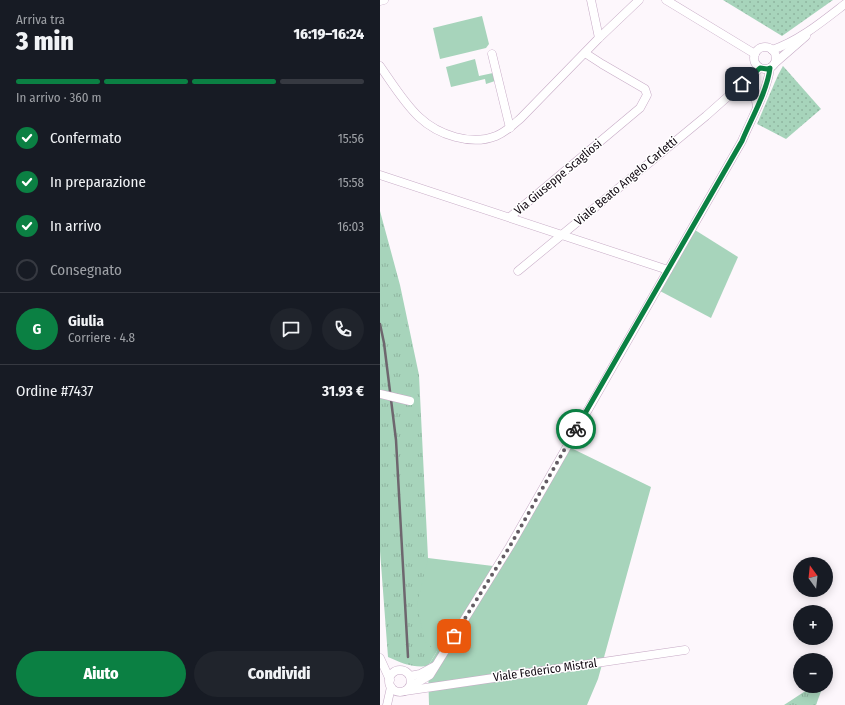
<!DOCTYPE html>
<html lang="it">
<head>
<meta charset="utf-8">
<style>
  :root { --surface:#171b24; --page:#20242c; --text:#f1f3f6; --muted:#9ea1a6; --line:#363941; --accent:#0b8043 }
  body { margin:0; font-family:"Fira Sans Condensed",sans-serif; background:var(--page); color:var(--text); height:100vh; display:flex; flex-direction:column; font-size:15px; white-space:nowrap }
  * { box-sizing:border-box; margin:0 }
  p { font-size:13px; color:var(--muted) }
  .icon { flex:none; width:22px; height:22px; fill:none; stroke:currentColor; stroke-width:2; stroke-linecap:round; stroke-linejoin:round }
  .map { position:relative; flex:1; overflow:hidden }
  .details { display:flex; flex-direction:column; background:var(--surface); width:380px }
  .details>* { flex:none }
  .needle { width:26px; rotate:345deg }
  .controls { position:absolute; left:413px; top:557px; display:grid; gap:8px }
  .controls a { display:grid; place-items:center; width:40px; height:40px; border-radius:50%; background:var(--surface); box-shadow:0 2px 10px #0003; font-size:20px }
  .pin { position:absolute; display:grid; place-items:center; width:34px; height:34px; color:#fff; margin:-17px; border-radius:8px; box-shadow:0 2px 6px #0006 }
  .courier { position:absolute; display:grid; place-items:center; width:40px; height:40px; margin:-20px; border:3px solid #0b8043; border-radius:50%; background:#fff; color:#222; box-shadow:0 1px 5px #0007 }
  .summary em { font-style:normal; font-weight:800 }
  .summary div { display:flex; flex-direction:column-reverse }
  .summary { display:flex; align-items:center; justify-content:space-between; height:68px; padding:0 16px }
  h1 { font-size:26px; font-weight:800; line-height:30px }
  .bar { display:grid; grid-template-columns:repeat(4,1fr); gap:6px 4px; align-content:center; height:48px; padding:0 16px }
  .bar i { height:5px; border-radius:3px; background:var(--line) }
  .bar .current { background:var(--accent) }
  .bar p { grid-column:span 4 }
  .line { display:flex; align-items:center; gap:10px; padding:0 16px; border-top:1px solid var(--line) }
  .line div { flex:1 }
  .round { display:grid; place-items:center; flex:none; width:42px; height:42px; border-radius:21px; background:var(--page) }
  ol { padding:0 16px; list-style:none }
  li { display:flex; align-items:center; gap:12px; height:44px }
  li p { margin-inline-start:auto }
  li .icon { padding:4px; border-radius:50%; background:var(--accent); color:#fff; stroke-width:4 }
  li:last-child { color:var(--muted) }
  li i { width:22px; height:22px; border:2px solid var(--line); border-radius:50% }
  .button { display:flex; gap:8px; margin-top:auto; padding:8px 16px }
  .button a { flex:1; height:46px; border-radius:24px; background:var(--accent); color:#fff; font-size:16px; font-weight:800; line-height:46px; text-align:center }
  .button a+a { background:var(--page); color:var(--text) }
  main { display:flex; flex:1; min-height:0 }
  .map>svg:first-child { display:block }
  .grass { fill:url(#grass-tufts) }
  .park { fill:url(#park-dots) }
  .garden { fill:#a7d4bb }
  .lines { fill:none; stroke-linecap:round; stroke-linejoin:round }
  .minor-casing { stroke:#c7abc6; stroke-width:9 }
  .minor { stroke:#fff; stroke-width:8 }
  .rail { stroke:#6e666e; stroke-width:2.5 }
  .minor-bridge-casing { stroke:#c7abc6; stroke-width:9; stroke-linecap:butt }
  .minor-bridge { stroke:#fff; stroke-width:8 }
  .done { stroke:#645c64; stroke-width:4; stroke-dasharray:0 7.2 }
  .route { stroke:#0b8043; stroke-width:5 }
  .labels { text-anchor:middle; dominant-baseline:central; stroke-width:3; stroke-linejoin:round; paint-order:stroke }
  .street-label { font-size:12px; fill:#120912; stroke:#fff }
</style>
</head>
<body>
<main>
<section class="details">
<div class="summary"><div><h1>3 min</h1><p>Arriva tra</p></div><em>16:19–16:24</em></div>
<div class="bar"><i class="current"></i><i class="current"></i><i class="current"></i><i></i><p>In arrivo · 360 m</p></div>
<ol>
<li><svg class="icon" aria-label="check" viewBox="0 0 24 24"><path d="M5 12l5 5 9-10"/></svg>Confermato<p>15:56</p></li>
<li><svg class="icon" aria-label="check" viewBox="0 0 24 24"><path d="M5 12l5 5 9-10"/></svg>In preparazione<p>15:58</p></li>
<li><svg class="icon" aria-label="check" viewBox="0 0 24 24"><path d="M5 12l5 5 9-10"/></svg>In arrivo<p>16:03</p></li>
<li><i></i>Consegnato</li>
</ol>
<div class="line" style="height:72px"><b class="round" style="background:var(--accent);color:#fff">G</b><div><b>Giulia</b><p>Corriere · 4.8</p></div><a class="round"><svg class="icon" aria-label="chat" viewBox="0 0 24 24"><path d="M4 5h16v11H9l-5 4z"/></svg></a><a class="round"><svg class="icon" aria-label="phone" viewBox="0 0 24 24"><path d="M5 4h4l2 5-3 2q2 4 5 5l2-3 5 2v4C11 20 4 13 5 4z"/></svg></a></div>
<div class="line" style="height:52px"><div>Ordine #7437</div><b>31.93 €</b></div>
<div class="button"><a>Aiuto</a><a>Condividi</a></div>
</section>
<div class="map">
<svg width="465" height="705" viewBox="0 0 465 705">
  <defs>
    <pattern id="grass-tufts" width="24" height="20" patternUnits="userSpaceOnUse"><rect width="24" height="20" fill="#a7d4bb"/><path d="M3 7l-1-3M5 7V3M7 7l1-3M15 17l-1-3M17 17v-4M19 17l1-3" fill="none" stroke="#8fb5a0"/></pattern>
    <pattern id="park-dots" width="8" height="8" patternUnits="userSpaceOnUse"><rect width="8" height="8" fill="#a7d4bb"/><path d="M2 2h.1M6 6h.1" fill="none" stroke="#8fb5a0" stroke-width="1.8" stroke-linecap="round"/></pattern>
  </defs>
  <rect width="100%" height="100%" fill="#fdf7fc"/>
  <g class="grass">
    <path d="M0,211L20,285L39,375L48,558L57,651L48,666C33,668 21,663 8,657L0,551Z"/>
    <path d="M433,686H443L436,705H404Z"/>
  </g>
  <g class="park">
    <path d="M343,0H453L402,36Z"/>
    <path d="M403,66L441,109L406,139L377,124L398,75Z"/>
  </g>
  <g class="garden">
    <path d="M102,16L109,44L106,48L60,59L53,28Z"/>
    <path d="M95,59L99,76L113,73L115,81L106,84L105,79L71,87L66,67Z"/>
    <path d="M315,230L358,257L331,318L280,291Z"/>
    <path d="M189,447L271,487L218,679L207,705H49L48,666L57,651L45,642L37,605L48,558L121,567Z"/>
  </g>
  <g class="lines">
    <g class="minor-casing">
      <g id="minor">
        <path d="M211,0L219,38"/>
        <path d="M286,0L375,54"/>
        <path d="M0,1L4,0"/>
        <circle cx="385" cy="58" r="11"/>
        <path d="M392,50C419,41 443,21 465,4"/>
        <path d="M112,54L130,128"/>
        <path d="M395,63L426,36"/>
        <path d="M0,66C12,83 24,103 39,117C58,135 91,146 116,136C126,132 133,125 141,118L219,38L259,0"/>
        <path d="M356,90L364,87L372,90L375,96L377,106"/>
        <path d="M0,175L288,270"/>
        <path d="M130,217L260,108L267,95L265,89L222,64L205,53"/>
        <path d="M138,271L326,116L380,68"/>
        <path d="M0,658L10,680"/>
        <circle cx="20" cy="681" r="11"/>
        <path d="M30,676L40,674L55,666"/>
        <path d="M30,687L50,675L130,546L362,141C371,119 387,92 390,68"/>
        <path d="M25,691L305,650"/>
        <path d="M7,705L11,687"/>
      </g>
    </g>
    <use href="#minor" class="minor"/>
    <path class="rail" d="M0,324L4,343L16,440L28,657"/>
    <g class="minor-bridge-casing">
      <path id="minor-bridge" d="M0,394L30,401"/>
    </g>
    <use href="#minor-bridge" class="minor-bridge"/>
  </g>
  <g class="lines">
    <path class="done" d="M74,636L130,546L196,429"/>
    <path class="route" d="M196,429L362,141C371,119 387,92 390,68L387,69L380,68L362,84"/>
  </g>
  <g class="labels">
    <g class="street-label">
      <text transform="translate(178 177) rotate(-40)">Via Giuseppe Scagliosi</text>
      <text transform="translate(246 181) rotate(-40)">Viale Beato Angelo Carletti</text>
      <text transform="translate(165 670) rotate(-8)">Viale Federico Mistral</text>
    </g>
  </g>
</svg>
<div class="controls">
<a><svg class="needle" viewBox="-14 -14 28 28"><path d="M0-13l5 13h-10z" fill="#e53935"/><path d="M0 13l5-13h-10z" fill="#9ea1a6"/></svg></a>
<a>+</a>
<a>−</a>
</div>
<div class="pin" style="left:74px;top:636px;background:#ea580c"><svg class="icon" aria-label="bag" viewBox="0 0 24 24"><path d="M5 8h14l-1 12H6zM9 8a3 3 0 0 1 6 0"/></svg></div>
<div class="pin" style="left:362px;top:84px;background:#1f2937"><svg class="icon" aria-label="home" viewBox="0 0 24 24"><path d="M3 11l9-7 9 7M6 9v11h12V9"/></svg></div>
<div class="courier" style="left:196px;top:429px"><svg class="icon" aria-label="bike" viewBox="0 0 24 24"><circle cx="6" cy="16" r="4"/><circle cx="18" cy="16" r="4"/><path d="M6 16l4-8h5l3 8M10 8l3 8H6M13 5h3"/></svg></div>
</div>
</main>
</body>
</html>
